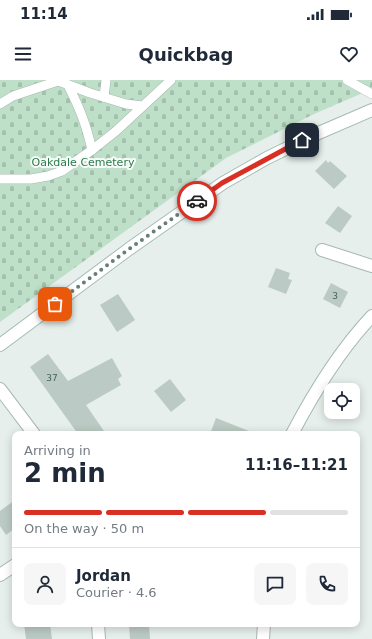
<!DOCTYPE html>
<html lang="en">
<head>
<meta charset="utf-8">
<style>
  :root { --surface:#fff; --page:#f6f6f7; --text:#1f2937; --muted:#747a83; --line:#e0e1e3; --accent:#d93025 }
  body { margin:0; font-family:"DejaVu Sans",sans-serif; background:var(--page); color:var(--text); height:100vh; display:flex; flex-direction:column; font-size:15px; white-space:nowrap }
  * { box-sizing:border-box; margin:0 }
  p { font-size:13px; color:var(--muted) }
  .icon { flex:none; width:22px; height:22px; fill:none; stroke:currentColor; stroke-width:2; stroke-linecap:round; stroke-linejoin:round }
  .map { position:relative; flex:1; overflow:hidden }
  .side { position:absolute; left:12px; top:351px; width:348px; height:196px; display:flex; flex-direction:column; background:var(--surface); border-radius:8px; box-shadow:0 2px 10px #0003 }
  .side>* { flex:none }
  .controls { position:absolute; left:324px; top:303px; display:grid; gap:8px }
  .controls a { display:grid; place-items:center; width:36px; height:36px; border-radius:8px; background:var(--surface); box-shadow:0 2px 10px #0003; font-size:20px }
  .pin { position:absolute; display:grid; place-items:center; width:34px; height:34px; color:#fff; margin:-17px; border-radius:8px; box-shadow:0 2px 6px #0006 }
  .courier { position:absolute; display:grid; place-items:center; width:40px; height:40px; margin:-20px; border:3px solid #d93025; border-radius:50%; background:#fff; color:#222; box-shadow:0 1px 5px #0007 }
  .head em { font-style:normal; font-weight:700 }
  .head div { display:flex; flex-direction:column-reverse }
  .head { display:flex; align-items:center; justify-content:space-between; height:68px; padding:0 12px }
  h1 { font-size:26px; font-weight:700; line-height:30px }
  .bar { display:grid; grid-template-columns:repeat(4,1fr); gap:6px 4px; align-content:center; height:48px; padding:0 12px }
  .bar i { height:5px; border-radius:3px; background:var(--line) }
  .bar .active { background:var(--accent) }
  .bar p { grid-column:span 4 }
  .line { display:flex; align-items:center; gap:10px; padding:0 12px; border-top:1px solid var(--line) }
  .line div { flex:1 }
  .round { display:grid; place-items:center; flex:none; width:42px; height:42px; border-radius:8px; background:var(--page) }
  .status { display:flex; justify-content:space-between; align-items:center; height:28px; padding:0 20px; background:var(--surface); direction:ltr }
  .status svg { height:11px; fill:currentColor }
  header { display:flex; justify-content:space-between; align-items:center; height:52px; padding:0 12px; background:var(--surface); font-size:18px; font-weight:700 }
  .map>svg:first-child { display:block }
  .cemetery { fill:url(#cemetery-stones) }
  .building { fill:#bbcac4 }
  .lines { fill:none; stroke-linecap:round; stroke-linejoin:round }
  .lane-casing { stroke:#a8b8b2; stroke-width:10 }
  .street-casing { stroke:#a8b8b2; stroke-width:14 }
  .secondary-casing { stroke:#a4bbb3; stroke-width:14 }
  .lane { stroke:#fff; stroke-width:9 }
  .street { stroke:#fff; stroke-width:12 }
  .secondary { stroke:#fff; stroke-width:12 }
  .done { stroke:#687f78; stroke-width:4; stroke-dasharray:0 7.2 }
  .route { stroke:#d93025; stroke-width:5 }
  .labels { text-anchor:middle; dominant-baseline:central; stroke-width:4; stroke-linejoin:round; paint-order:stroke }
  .number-label { font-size:9px; fill:#4a645c }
  .park-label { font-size:11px; fill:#2d7a4b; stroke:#f7fbf9 }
</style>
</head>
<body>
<div class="status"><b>11:14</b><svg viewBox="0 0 49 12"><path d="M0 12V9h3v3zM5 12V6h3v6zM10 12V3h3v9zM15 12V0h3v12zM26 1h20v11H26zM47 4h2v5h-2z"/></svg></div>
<header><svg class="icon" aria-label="menu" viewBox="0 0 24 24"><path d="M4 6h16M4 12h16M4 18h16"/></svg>Quickbag<svg class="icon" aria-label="heart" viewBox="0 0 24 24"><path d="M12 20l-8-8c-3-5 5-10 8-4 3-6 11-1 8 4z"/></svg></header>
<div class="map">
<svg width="372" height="559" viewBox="0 0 372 559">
  <defs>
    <pattern id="cemetery-stones" width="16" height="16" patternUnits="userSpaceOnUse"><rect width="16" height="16" fill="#bfe0c8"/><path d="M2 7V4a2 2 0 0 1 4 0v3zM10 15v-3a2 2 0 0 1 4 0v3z" fill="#a4c1ad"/></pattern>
  </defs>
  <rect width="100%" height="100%" fill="#e6efeb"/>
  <path class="cemetery" d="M0,0H372V9L314,34L226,78L0,242Z"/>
  <g class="building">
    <path d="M326,80L328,83L330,81L347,96L334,109L315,91Z"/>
    <path d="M338,126L352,136L340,153L325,143Z"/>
    <path d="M276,188L290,193L288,199L292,200L286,214L268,207Z"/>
    <path d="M331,203L348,212L340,228L323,219Z"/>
    <path d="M118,214L135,240L117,252L100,225Z"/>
    <path d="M48,274L68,301L112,278L122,296L118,299L121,305L86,325L106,354H78L30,287Z"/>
    <path d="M170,299L186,320L171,332L154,311Z"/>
    <path d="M216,338L254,353L253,354H210Z"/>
    <path d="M15,420V448L6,455L0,446V431Z"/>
    <path d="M24,544H50L52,559H26Z"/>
    <path d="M129,544H149L150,559H130Z"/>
  </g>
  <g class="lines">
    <g class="lane-casing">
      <g id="lane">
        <path d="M56,0L90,13L126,24L142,26"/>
        <path d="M347,0L372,14"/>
        <path d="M68,5C80,29 86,44 92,70"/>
        <path d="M104,17L106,0"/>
        <path d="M0,24L13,16L58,1"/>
        <path d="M0,99H31L48,96L62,91L92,70L116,51L171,0"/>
      </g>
    </g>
    <g class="street-casing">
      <g id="street">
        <path d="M322,170L372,186"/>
        <path d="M0,309L34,354"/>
        <path d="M292,354C314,312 339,271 372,236"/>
        <path d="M0,495L15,485"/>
        <path d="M98,544L99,559"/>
        <path d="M263,559L264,544"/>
      </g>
    </g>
    <g class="secondary-casing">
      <path id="secondary" d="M0,265L129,169L223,103L267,78L314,55L372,30"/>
    </g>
    <use href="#lane" class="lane"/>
    <use href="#street" class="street"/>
    <use href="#secondary" class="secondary"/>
  </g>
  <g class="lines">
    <path class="done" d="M55,224L129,169L197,121"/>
    <path class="route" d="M197,121L222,103L302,60"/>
  </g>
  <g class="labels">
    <g class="number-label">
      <text x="335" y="216">3</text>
      <text x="52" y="298">37</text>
    </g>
    <g class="park-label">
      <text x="83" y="82">Oakdale Cemetery</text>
    </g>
  </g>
</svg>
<div class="controls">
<a><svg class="icon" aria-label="locate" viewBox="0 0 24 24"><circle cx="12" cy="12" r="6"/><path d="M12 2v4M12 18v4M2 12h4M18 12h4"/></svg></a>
</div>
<div class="pin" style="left:55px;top:224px;background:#ea580c"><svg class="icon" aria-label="bag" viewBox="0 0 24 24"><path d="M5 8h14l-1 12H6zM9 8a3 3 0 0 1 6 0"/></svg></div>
<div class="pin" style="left:302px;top:60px;background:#1f2937"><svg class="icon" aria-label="home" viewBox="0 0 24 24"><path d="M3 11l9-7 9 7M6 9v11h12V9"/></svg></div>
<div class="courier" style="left:197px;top:121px"><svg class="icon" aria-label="car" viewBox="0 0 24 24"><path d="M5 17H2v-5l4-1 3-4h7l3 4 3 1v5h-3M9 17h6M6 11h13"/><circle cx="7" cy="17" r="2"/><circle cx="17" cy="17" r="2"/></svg></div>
<section class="side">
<div class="head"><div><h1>2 min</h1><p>Arriving in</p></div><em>11:16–11:21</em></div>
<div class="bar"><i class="active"></i><i class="active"></i><i class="active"></i><i></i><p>On the way · 50 m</p></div>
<div class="line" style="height:72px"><a class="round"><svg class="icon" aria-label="person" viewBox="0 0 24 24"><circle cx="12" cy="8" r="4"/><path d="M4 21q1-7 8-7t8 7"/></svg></a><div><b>Jordan</b><p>Courier · 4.6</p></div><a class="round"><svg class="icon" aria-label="chat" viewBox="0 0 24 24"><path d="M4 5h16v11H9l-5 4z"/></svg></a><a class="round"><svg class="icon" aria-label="phone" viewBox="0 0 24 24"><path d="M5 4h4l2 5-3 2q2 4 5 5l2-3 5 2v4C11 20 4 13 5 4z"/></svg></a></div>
</section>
</div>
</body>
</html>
